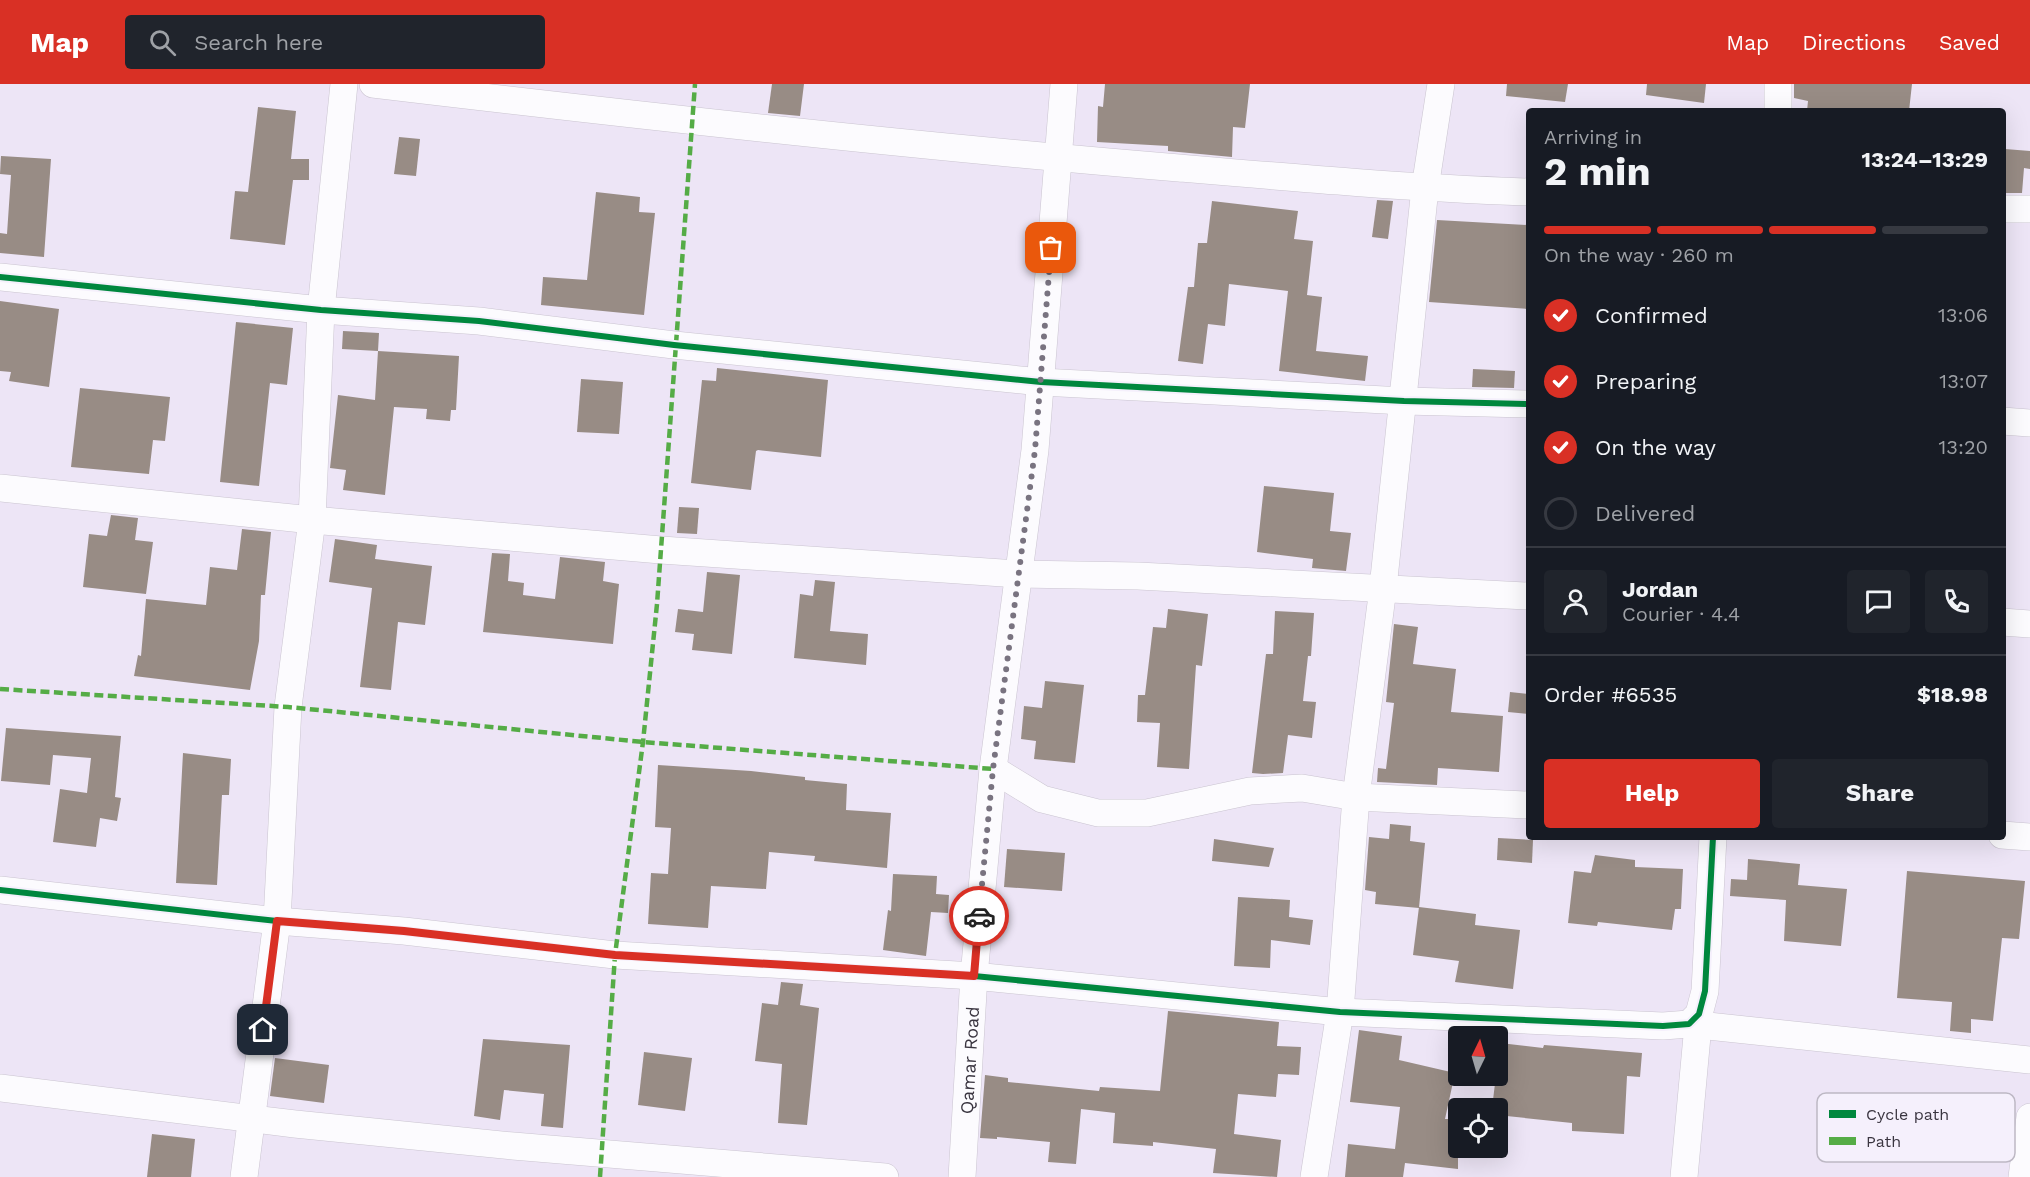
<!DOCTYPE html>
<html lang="en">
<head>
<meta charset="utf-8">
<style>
  :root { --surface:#171b24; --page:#20242c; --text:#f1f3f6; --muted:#9ea1a6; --line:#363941; --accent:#d93025 }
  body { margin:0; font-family:"Work Sans",sans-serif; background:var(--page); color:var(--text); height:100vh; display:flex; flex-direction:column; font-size:22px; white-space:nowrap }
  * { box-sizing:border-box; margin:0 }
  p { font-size:20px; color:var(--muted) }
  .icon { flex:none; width:33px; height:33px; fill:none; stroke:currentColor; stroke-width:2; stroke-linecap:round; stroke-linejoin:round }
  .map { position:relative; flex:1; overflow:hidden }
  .details { position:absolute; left:1526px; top:24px; width:480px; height:732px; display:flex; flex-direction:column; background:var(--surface); border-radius:6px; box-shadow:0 6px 24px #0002 }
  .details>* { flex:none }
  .needle { width:39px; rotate:5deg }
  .tools { position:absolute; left:1448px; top:942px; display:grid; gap:12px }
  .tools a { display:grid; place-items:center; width:60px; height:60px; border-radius:6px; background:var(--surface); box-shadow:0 6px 24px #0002; font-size:30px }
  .pin { position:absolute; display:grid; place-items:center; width:51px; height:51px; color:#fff; margin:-26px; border-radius:12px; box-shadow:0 3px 9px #0006 }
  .courier { position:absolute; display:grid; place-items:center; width:60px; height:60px; margin:-30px; border:4px solid #d93025; border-radius:50%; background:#fff; color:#222; box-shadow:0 2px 8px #0007 }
  .headline em { font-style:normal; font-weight:700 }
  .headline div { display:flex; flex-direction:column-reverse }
  .headline { display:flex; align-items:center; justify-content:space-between; height:102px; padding:0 18px }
  h1 { font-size:39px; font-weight:700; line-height:45px }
  .bar { display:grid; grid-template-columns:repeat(4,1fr); gap:9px 6px; align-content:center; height:72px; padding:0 18px }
  .bar i { height:8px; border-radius:4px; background:var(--line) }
  .bar .selected { background:var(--accent) }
  .bar p { grid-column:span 4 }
  .line { display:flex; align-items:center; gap:15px; padding:0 18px; border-top:2px solid var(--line) }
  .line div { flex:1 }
  .round { display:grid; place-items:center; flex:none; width:63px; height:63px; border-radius:6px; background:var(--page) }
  ol { padding:0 18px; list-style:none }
  li { display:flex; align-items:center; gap:18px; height:66px }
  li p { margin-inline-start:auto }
  li .icon { padding:6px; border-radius:50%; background:var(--accent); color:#fff; stroke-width:4 }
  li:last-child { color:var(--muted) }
  li i { width:33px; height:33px; border:3px solid var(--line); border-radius:50% }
  .action { display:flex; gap:12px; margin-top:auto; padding:12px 18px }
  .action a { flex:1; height:69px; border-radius:6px; background:var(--accent); color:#fff; font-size:24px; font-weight:700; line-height:69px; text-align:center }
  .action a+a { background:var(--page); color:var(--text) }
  header { display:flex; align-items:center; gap:36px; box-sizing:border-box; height:84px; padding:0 30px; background:var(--accent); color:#fff }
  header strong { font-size:28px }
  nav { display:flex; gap:33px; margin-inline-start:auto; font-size:21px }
  .search { width:420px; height:54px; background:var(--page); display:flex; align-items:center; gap:15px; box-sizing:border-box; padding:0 21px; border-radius:6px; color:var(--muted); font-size:22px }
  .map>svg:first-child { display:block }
  .building { fill:#988c85 }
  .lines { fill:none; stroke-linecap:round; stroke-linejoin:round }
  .minor-casing { stroke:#cac4d0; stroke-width:28 }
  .minor { stroke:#fcfbfe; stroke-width:27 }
  .quiet { stroke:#55ac46; stroke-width:4.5; stroke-dasharray:9 4.5; stroke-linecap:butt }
  .cycleway-casing { stroke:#f5f0fc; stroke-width:10 }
  .cycleway { stroke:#00873e; stroke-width:6 }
  .done { stroke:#797380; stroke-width:6; stroke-dasharray:0 10.8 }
  .route { stroke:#d93025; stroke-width:8 }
  .labels { text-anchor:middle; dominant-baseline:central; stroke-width:6; stroke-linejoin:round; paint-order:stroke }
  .street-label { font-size:18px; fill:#3a3540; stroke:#f5f0fc }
  .key { fill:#f5f0fc; stroke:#bdb8c4; stroke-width:1.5 }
  .key-label { font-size:16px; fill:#3a3540 }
</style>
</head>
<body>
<header>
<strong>Map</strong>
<div class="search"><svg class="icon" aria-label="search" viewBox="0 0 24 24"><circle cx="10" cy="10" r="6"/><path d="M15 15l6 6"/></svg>Search here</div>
<nav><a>Map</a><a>Directions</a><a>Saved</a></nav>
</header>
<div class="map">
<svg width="2030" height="1093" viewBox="0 0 2030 1093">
  <rect width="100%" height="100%" fill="#ede5f6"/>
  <g class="building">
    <path d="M772,0H804L800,32L768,29Z"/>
    <path d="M1105,0H1250L1245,44L1233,43L1232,73L1168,67V62L1097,58L1098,22L1103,23Z"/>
    <path d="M1507,0H1568L1565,18L1506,12Z"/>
    <path d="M1647,0H1706L1704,19L1646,11Z"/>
    <path d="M1794,0H1912L1909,27H1807L1808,17L1794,14Z"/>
    <path d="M258,23L296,27L291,75H309V96H293L285,161L230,155L235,107L248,108Z"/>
    <path d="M399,53L420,55L416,92L394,90Z"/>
    <path d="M2005,65L2030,67V85L2024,84L2022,109H2002Z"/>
    <path d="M1,72L51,75L44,173L0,169V149L7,150L11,91L0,90Z"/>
    <path d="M596,108L640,113L639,128L655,129L644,231L541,221L543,193L587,196Z"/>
    <path d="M1377,116L1393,117L1388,155L1372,153Z"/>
    <path d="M1212,117L1298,127L1294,155L1313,157L1307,211L1322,213L1316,267L1368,272L1365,297L1279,287L1288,207L1229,200L1225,242L1208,240L1203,280L1178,277L1188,203H1194L1198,159H1207Z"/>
    <path d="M1437,136L1528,141V225L1429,218Z"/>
    <path d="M0,217L59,225L49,303L9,297L11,288L0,287Z"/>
    <path d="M236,238L293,244L287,301L270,299L259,402L220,398Z"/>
    <path d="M343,247L379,249L378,267L459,272L456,326H451L450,337L426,335L427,325L394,323L385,411L343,406L346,386L330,384L338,311L375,316L378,267L342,265Z"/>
    <path d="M717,284L828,296L821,373L758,366L756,367L751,406L691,399L702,296L716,297Z"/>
    <path d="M1473,285L1515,287L1514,304L1472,303Z"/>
    <path d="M581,295L623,298L619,350L577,348Z"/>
    <path d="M80,304L170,313L165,357L153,356L149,390L71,383Z"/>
    <path d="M1264,402L1334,409L1330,447L1351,449L1346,487L1312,484L1313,475L1257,468Z"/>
    <path d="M679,423L699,424L697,450L677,449Z"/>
    <path d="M111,431L138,434L135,456L153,458L146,510L83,503L89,450L107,452Z"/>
    <path d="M242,445L271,448L265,511H261L259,557L250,606L134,592L138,571L141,572L146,515L206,521L210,483L237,486Z"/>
    <path d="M335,455L377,461L375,475L432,482L425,541L398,538L391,606L360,603L372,504L329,498Z"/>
    <path d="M492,469L510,470L508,497L524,499L523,511L555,515L560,473L605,478L603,497L619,500L613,560L483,548Z"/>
    <path d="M707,488L740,491L732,570L692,566L694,550L675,548L678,525L703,528Z"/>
    <path d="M815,496L835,498L830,547L868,550L866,581L794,574L800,510L813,512Z"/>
    <path d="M1168,525L1208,530L1202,582L1196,581L1189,685L1157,683L1160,639L1137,638L1138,611H1145L1153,543L1166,544Z"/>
    <path d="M1275,527L1314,529L1311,572H1308L1303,617L1316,618L1312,654L1288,651L1283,689L1263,690L1252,689L1266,570H1273Z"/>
    <path d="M1394,540L1418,543L1413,580L1456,585L1451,628L1503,632L1499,688L1438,684L1437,701L1377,698L1378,684L1386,685L1394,619L1386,618Z"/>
    <path d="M1045,597L1084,601L1075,679L1034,675L1036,657L1021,655L1024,622L1042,624Z"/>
    <path d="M1510,608L1528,610V630L1508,628Z"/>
    <path d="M6,644L121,652L115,713L121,714L117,737L100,734L96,763L53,758L60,705L87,709L91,674L53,671L50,701L1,697Z"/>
    <path d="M183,669L231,675L229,711H222L217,801L176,799Z"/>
    <path d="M658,681L751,687L805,693V696L847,700L846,726L891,729L887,784L814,777L815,772L769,768L766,805L711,802L708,844L648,840L651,789L668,790L671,744L655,743Z"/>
    <path d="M1390,740L1411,742L1410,757L1425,759L1419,824L1375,820L1376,808L1365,806L1369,753L1389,755Z"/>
    <path d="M1498,754L1533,756L1532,779L1497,776Z"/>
    <path d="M1214,755L1274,764L1269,783L1212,777Z"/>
    <path d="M1007,765L1065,769L1062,807L1004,803Z"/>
    <path d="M1595,771L1635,776V783L1683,785L1681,825H1675L1672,846L1598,838L1597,842L1568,839L1574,787L1591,789Z"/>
    <path d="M1748,775L1800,780L1798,801L1847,805L1841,862L1784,857L1786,816L1730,812L1731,795L1747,796Z"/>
    <path d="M1907,787L2025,797L2019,855L2002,854L1993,937L1971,935V949L1950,947L1952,918L1897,914Z"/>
    <path d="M893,790L937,792L936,810L949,811L948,829L931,828L926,872L883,866L888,826L891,827Z"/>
    <path d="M1238,813L1290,816L1289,833L1313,836L1310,861L1271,856L1270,884L1234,882Z"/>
    <path d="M1419,823L1476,830L1475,841L1520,846L1513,905L1455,898L1459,877L1413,871Z"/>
    <path d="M781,898L803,900L800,921L819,924L807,1041L778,1039L782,980L755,977L762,919L778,921Z"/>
    <path d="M1168,927L1279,938L1277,962L1301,963L1299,991L1278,990L1276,1013L1238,1010L1234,1050L1281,1056L1277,1093L1213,1089L1216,1065L1153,1058V1062L1113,1059L1115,1029L1081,1025L1076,1080L1048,1078L1050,1058L997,1053V1055L980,1054L985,991L1008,994V998L1099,1007L1100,1003L1160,1007Z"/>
    <path d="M1359,946L1402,952L1399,976L1455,989L1445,1035H1458V1085L1405,1079L1403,1093H1345L1348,1060L1395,1065L1400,1023L1350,1018Z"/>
    <path d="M483,955L570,961L563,1044L541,1042L544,1010L504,1006L500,1036L474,1032Z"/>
    <path d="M1500,959L1543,964L1544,961L1642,969L1640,993L1627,992L1624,1050L1572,1047V1039L1497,1031V1024H1492Z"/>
    <path d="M644,968L692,974L685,1027L638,1021Z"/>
    <path d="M275,974L329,981L324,1019L270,1012Z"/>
    <path d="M152,1050L195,1055L191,1093H147Z"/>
  </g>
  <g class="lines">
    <g class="minor-casing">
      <g id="minor">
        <path d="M373,0C641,32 910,62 1179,84C1296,94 1412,104 1528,108"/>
        <path d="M1778,0V27"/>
        <path d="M2002,125H2030"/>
        <path d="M0,193L321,226L479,237L674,261L1041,298L1404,317L1528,320"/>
        <path d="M2002,337L2030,339"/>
        <path d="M0,404L312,436L661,466L1018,490L1138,492L1528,512"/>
        <path d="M2002,538L2030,540"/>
        <path d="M993,685L1042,715L1098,729H1147L1250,707L1302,704L1356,713L1528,721"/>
        <path d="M2002,751L2030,753"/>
        <path d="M0,806L277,837L404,847L615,871L974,892L1340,928L1663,942L1689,940L1699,930L1705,907L1713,753"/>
        <path d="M1689,940L2030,976"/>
        <path d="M0,1004L295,1040L513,1062L885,1093"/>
        <path d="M244,1093L277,837L288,623L312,436L321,226L344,0"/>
        <path id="s1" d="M962,1093L974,892L993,685L1035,366L1064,0"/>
        <path d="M1314,1093L1340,928L1356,713L1383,504L1425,104L1441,0"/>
        <path d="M1684,1093L1698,941"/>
        <path d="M2022,1093L2030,1033"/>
      </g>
    </g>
    <use href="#minor" class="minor"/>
    <g class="quiet">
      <path d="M0,605L288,623L643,658L993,685"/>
      <path d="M600,1093L615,871L643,658L657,520L695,0"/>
    </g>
    <g class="cycleway-casing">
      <g id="cycleway">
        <path d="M0,193L321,226L479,237L674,261L1041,298L1404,317L1528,320"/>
        <path d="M0,806L277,837L404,847L615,871L974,892L1340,928L1663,942L1689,940L1699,930L1705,907L1713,753"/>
      </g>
    </g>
    <use href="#cycleway" class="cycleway"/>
  </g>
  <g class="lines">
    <path class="done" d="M979,832L993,685L1035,366L1051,164"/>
    <path class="route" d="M263,946L277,837L404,847L615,871L974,892L979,832"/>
  </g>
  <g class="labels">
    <g class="street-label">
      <text stroke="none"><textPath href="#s1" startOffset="117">Qamar Road</textPath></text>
    </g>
  </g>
  <rect x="1817" y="1009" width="198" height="69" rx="9" class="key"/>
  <rect x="1829" y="1026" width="27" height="8" fill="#00873e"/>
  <rect x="1829" y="1053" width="27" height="8" fill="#55ac46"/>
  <g class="key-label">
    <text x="1866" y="1036">Cycle path</text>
    <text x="1866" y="1063">Path</text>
  </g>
</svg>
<div class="tools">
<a><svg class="needle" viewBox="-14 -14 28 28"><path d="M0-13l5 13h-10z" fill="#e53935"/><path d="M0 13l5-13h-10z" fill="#9ea1a6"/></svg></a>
<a><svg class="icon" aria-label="locate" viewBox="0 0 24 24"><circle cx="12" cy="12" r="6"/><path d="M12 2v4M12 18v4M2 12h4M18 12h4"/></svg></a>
</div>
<div class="pin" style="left:1051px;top:164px;background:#ea580c"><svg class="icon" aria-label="bag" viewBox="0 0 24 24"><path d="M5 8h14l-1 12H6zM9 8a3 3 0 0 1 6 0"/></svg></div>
<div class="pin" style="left:263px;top:946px;background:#1f2937"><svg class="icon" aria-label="home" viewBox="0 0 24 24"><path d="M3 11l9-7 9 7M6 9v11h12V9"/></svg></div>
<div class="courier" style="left:979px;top:832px"><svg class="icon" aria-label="car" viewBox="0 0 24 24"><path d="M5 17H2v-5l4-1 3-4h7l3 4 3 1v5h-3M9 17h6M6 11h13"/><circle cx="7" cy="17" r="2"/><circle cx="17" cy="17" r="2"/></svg></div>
<section class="details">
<div class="headline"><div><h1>2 min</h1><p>Arriving in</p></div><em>13:24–13:29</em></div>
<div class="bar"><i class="selected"></i><i class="selected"></i><i class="selected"></i><i></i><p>On the way · 260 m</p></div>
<ol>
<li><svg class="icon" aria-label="check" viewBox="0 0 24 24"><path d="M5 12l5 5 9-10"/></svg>Confirmed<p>13:06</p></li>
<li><svg class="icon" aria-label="check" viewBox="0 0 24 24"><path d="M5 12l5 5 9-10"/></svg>Preparing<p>13:07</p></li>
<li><svg class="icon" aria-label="check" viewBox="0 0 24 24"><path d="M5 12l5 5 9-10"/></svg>On the way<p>13:20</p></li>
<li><i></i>Delivered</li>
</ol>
<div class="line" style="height:108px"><a class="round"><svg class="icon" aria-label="person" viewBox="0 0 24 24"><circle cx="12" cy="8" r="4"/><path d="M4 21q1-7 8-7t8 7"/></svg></a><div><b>Jordan</b><p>Courier · 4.4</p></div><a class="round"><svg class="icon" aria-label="chat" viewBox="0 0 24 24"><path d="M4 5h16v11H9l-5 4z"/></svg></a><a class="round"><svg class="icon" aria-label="phone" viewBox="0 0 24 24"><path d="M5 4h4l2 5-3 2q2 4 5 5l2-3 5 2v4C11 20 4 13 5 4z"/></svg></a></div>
<div class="line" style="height:78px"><div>Order #6535</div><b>$18.98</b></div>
<div class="action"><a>Help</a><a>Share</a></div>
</section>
</div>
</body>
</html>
